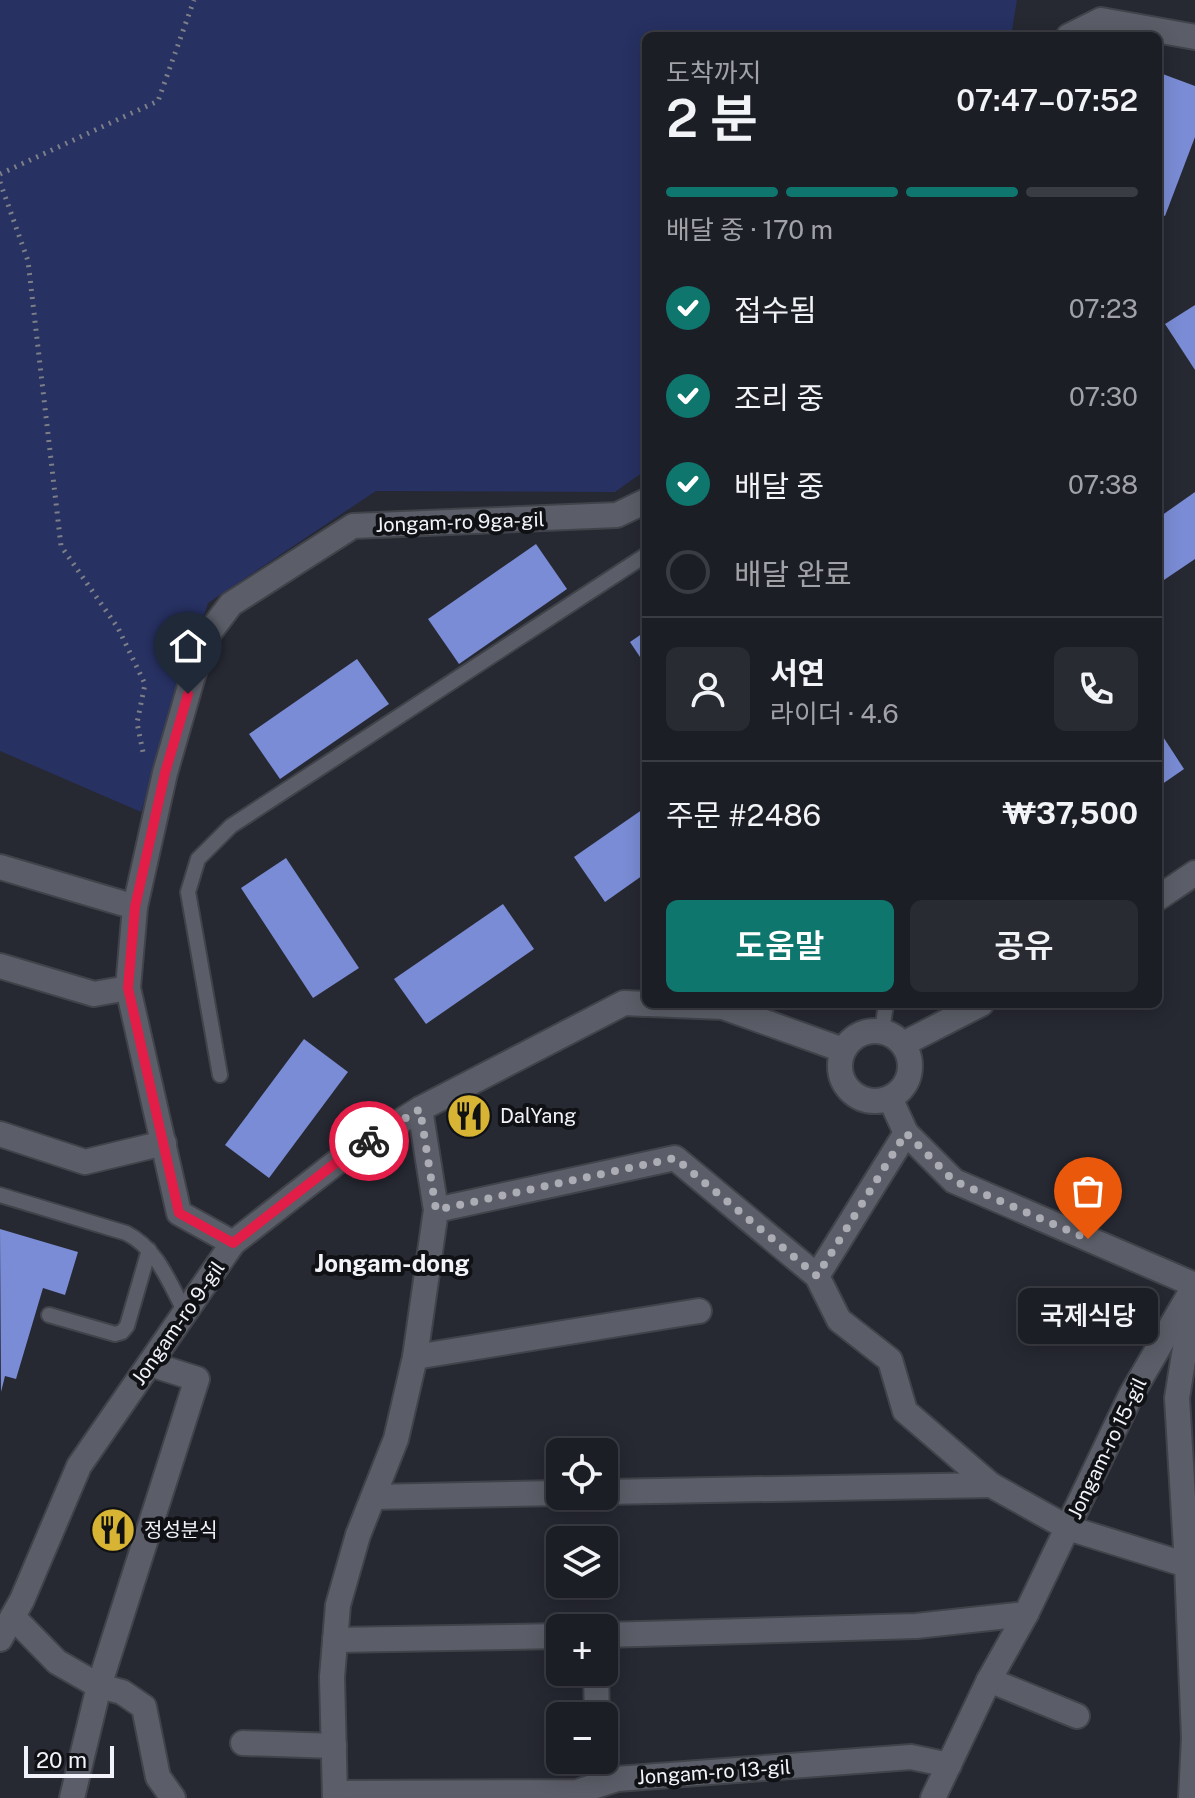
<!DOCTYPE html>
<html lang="ko">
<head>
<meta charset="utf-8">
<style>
  :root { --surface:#1c1e26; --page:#292b32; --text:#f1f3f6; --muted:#a0a2a7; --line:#3a3c43; --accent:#0f766e }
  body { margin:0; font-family:"Public Sans","Noto Sans KR",sans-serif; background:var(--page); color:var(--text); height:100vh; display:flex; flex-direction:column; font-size:30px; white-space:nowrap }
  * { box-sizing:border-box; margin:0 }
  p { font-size:26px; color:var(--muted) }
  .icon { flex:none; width:44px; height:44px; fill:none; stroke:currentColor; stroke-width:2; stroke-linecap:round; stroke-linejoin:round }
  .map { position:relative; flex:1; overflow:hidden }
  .side { position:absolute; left:642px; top:32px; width:520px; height:976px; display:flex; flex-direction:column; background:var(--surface); border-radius:12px; box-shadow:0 4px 20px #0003,0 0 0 2px var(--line) }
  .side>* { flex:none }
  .tools { position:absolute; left:546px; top:1438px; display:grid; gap:16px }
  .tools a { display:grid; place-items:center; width:72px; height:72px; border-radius:12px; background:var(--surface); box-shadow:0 4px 20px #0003,0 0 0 2px var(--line); font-size:40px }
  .scale { position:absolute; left:24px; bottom:20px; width:90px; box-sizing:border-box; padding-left:8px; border:4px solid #f2f3fa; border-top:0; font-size:22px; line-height:28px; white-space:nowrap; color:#f2f3fa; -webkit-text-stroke:6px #101115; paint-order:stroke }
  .pin { position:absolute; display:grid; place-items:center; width:68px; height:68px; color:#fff; margin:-82px -34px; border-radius:50% 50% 50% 0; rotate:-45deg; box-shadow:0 0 8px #0007 }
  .pin .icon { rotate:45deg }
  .courier { position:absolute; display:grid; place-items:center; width:80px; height:80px; margin:-40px; border:6px solid #e11d48; border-radius:50%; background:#fff; color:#222; box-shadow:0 2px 10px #0007 }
  .bubble { position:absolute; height:56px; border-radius:12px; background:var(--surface); box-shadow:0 4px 20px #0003,0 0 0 2px var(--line); font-size:26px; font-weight:600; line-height:56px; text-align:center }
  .overview em { font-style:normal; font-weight:600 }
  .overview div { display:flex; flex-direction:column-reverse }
  .overview { display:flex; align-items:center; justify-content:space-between; height:136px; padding:0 24px }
  h1 { font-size:52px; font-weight:600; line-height:60px }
  .bar { display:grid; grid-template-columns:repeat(4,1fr); gap:12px 8px; align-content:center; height:96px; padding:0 24px }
  .bar i { height:10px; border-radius:6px; background:var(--line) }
  .bar .current { background:var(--accent) }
  .bar p { grid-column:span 4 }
  .line { display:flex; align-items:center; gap:20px; padding:0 24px; border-top:2px solid var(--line) }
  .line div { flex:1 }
  .round { display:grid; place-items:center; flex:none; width:84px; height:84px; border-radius:12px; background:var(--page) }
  ol { padding:0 24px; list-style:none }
  li { display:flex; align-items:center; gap:24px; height:88px }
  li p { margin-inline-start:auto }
  li .icon { padding:8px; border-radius:50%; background:var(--accent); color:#fff; stroke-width:4 }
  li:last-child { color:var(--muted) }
  li i { width:44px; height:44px; border:4px solid var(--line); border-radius:50% }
  .cta { display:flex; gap:16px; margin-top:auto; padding:16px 24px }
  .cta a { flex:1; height:92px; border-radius:12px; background:var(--accent); color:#fff; font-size:32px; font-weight:600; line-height:92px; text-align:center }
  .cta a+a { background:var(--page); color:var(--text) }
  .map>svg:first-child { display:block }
  .green { fill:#273162 }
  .building { fill:#7a8cd5 }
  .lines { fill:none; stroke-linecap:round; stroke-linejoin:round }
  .service-casing { stroke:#41434a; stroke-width:18 }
  .minor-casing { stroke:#41434a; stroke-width:28 }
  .path { stroke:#7d7f88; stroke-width:5; stroke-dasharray:2 6; stroke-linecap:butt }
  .service { stroke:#5b5e68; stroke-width:14 }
  .minor { stroke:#5b5e68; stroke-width:24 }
  .done { stroke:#abacb4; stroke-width:8; stroke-dasharray:0 14.4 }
  .route { stroke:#e11d48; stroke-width:10 }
  .labels { text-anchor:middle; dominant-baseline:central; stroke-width:8; stroke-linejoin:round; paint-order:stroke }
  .street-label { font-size:20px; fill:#f2f3fa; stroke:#101115 }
  .poi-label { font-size:20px; fill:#f2f3fa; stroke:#101115; text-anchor:start }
  .quarter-label { font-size:24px; font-weight:bold; fill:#f2f3fa; stroke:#101115 }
</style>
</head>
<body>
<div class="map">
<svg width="1195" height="1798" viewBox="0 0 1195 1798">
  <rect width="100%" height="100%" fill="#262832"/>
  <path class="green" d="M0,0H1017L1011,36H646V470L615,492L376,491L208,603L141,812L0,751Z"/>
  <g class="building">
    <path d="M1160,73L1195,86V137L1165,216L1158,213V79Z"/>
    <path d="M1195,305V370L1165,324Z"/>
    <path d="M1195,492V559L1158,584V518Z"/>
    <path d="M536,544L567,589L459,664L428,619Z"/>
    <path d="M646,631V666L630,642Z"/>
    <path d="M357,659L389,704L280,779L249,734Z"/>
    <path d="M1158,729L1184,769L1158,787Z"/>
    <path d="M646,807V873L605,902L574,857Z"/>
    <path d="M286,858L359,968L313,998L241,888Z"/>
    <path d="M503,904L534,949L426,1024L394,979Z"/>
    <path d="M304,1039L348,1072L269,1178L225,1145Z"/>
    <path d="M0,1229L78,1252L65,1295L43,1288L16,1379L5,1376L1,1392Z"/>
  </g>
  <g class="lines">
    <g class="service-casing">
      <g id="service">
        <path d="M882,1031L886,1004"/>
        <path d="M220,1075L188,892L198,859L231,826L646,555"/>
        <path d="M0,1195L126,1233C157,1248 170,1284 185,1312"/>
        <path d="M49,1315L115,1334L122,1332L127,1326L149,1250"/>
      </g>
    </g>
    <g class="minor-casing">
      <g id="minor">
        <path d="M1069,36L1101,20L1195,37"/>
        <path d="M0,867L135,907"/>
        <path d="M1158,898L1195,873"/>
        <path d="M0,966L94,994L128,988"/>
        <path d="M648,1004L723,1007L843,1050"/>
        <circle cx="875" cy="1066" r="35"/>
        <path d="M903,1044L981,1004"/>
        <path d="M890,1098L906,1133L954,1181L1195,1285"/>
        <path d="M0,1134L85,1162L164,1143"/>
        <path d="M436,1210L675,1158L817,1276L839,1320L890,1360L905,1411L991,1485L1068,1528L1187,1565"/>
        <path d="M233,1243L179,1213L128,988L135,907L165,773L203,641L231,604L353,526L617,515L646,501"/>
        <path d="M817,1276L906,1133"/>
        <path d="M415,1357L699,1311"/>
        <path d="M604,1492L991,1485"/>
        <path d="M374,1497L560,1493"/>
        <path d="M13,1617L57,1662L99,1686L122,1692L144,1707L158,1777L173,1798"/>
        <path d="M604,1635L916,1626L1026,1614"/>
        <path d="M0,1639L22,1600L79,1466L233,1243L342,1158L420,1109L624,1003L646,1004"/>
        <path d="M335,1640L560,1636"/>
        <path d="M596,1672L597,1716"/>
        <path d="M989,1680L1077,1716"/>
        <path d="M243,1743L334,1746"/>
        <path d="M335,1793L577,1792L617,1779L911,1757L949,1765"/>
        <path d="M72,1798L99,1686L197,1379L150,1364"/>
        <path d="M335,1798L332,1677L338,1605L358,1535L396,1439L415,1357L436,1210L420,1109"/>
        <path d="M933,1798L989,1680L1026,1614L1131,1395L1195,1285"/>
        <path d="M1191,1798L1194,1738L1187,1565L1177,1398L1193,1299"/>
      </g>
    </g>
    <g class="path">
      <path d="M0,174L158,101L194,0"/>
      <path d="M0,182L28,261L61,546L118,628L145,684L137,723L143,752"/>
    </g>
    <use href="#service" class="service"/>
    <use href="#minor" class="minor"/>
  </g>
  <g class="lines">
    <path class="done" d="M369,1141L420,1109L436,1210L675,1158L817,1276L906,1133L954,1181L1088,1239"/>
    <path class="route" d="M188,694L165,773L135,907L128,988L179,1213L233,1243L342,1158L369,1141"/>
  </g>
  <defs>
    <g id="restaurant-disc" transform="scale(2.3)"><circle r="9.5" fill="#d7b434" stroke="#101115"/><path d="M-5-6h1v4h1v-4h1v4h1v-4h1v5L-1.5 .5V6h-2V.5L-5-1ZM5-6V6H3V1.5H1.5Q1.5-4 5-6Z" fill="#111"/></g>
  </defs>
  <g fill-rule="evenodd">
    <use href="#restaurant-disc" x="469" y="1116"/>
    <use href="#restaurant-disc" x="113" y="1530"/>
  </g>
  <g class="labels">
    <g class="street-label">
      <text transform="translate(460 522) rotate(-2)">Jongam-ro 9ga-gil</text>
      <text transform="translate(178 1323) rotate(-55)">Jongam-ro 9-gil</text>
      <text transform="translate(1107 1448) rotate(-64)">Jongam-ro 15-gil</text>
      <text transform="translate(714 1772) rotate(-4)">Jongam-ro 13-gil</text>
    </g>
    <g class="poi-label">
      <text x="500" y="1116">DalYang</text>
      <text x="144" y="1530">정성분식</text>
    </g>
    <g class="quarter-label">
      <text x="392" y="1263">Jongam-dong</text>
    </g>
  </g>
</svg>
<div class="tools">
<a><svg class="icon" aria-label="locate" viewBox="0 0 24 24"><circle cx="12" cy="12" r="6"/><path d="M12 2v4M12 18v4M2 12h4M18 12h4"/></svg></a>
<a><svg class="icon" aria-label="layers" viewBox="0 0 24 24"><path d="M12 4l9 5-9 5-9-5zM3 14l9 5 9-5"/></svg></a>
<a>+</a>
<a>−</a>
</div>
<div class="scale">20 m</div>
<div class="pin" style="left:1088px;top:1239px;background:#ea580c"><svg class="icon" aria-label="bag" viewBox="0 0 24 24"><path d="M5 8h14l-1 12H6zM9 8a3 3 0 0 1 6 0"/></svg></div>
<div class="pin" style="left:188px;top:694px;background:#1f2937"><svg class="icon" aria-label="home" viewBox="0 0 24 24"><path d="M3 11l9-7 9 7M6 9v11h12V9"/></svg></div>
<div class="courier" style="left:369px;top:1141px"><svg class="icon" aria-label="bike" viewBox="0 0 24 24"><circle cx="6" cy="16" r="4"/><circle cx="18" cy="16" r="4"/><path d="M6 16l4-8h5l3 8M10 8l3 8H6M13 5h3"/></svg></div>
<div class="bubble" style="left:1018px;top:1288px;width:140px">국제식당</div>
<section class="side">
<div class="overview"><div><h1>2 분</h1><p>도착까지</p></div><em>07:47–07:52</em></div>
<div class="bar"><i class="current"></i><i class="current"></i><i class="current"></i><i></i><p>배달 중 · 170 m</p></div>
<ol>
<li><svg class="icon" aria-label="check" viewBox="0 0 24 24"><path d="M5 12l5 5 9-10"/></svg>접수됨<p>07:23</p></li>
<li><svg class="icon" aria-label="check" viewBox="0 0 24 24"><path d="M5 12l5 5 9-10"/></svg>조리 중<p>07:30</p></li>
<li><svg class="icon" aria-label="check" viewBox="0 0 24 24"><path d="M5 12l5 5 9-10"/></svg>배달 중<p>07:38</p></li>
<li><i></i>배달 완료</li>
</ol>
<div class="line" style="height:144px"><a class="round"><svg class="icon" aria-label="person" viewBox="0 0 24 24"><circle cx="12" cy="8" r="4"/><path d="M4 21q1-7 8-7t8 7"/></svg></a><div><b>서연</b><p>라이더 · 4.6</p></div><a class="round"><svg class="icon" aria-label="phone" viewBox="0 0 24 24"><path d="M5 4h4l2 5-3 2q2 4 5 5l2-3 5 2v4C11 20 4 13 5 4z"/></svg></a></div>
<div class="line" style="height:104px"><div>주문 #2486</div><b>₩37,500</b></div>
<div class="cta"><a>도움말</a><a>공유</a></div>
</section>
</div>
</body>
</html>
